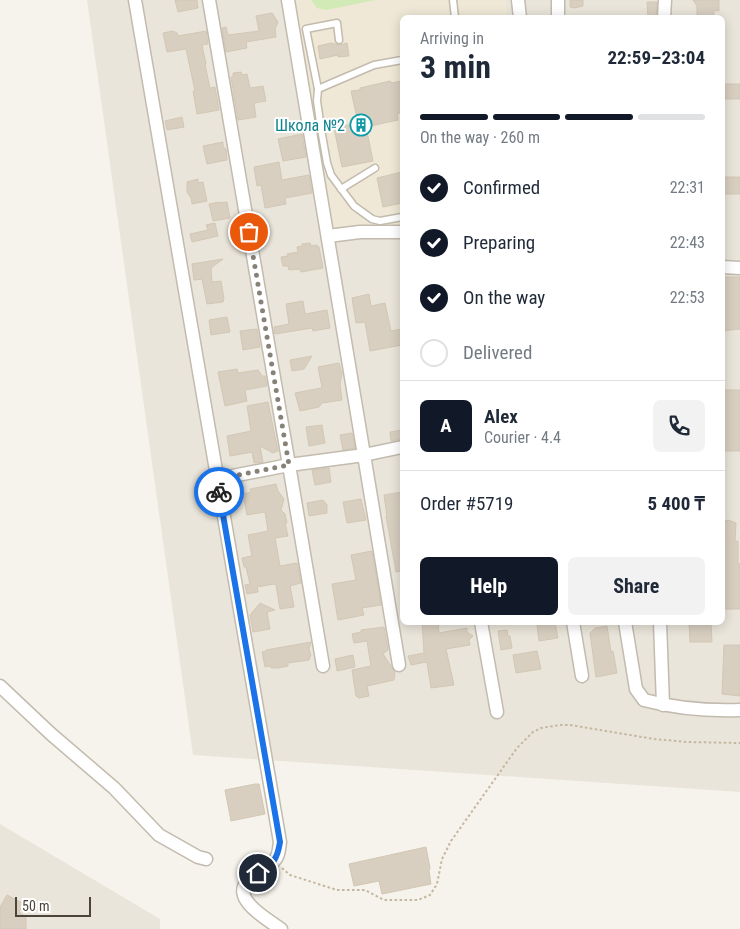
<!DOCTYPE html>
<html lang="en">
<head>
<meta charset="utf-8">
<style>
  :root { --surface:#fff; --page:#f2f2f3; --text:#1f2937; --muted:#747a83; --line:#e0e1e3; --accent:#111827 }
  body { margin:0; font-family:"Roboto Condensed",sans-serif; background:var(--page); color:var(--text); height:100vh; display:flex; flex-direction:column; font-size:19px; white-space:nowrap }
  * { box-sizing:border-box; margin:0 }
  p { font-size:16px; color:var(--muted) }
  .icon { flex:none; width:28px; height:28px; fill:none; stroke:currentColor; stroke-width:2; stroke-linecap:round; stroke-linejoin:round }
  .map { position:relative; flex:1; overflow:hidden }
  .panel { position:absolute; left:400px; top:15px; width:325px; height:610px; display:flex; flex-direction:column; background:var(--surface); border-radius:8px; box-shadow:0 2px 12px #0003 }
  .panel>* { flex:none }
  .scale { position:absolute; left:15px; bottom:12px; width:76px; box-sizing:border-box; padding-left:5px; border:2px solid #4b4439; border-top:0; font-size:14px; line-height:18px; white-space:nowrap; color:#4b4439; -webkit-text-stroke:4px #fff; paint-order:stroke }
  .pin { position:absolute; display:grid; place-items:center; width:42px; height:42px; color:#fff; margin:-21px; border:2px solid #fff; border-radius:50%; box-shadow:0 1px 5px #0007 }
  .courier { position:absolute; display:grid; place-items:center; width:50px; height:50px; margin:-25px; border:4px solid #1a73e8; border-radius:50%; background:#fff; color:#222; box-shadow:0 1px 6px #0007 }
  .overview em { font-style:normal; font-weight:700 }
  .overview div { display:flex; flex-direction:column-reverse }
  .overview { display:flex; align-items:center; justify-content:space-between; height:85px; padding:0 20px }
  h1 { font-size:32px; font-weight:700; line-height:38px }
  .bar { display:grid; grid-template-columns:repeat(4,1fr); gap:8px 5px; align-content:center; height:60px; padding:0 20px }
  .bar i { height:6px; border-radius:4px; background:var(--line) }
  .bar .current { background:var(--accent) }
  .bar p { grid-column:span 4 }
  .line { display:flex; align-items:center; gap:12px; padding:0 20px; border-top:1px solid var(--line) }
  .line div { flex:1 }
  .round { display:grid; place-items:center; flex:none; width:52px; height:52px; border-radius:8px; background:var(--page) }
  ol { padding:0 20px; list-style:none }
  li { display:flex; align-items:center; gap:15px; height:55px }
  li p { margin-inline-start:auto }
  li .icon { padding:5px; border-radius:50%; background:var(--accent); color:#fff; stroke-width:4 }
  li:last-child { color:var(--muted) }
  li i { width:28px; height:28px; border:2px solid var(--line); border-radius:50% }
  .button { display:flex; gap:10px; margin-top:auto; padding:10px 20px }
  .button a { flex:1; height:58px; border-radius:8px; background:var(--accent); color:#fff; font-size:20px; font-weight:700; line-height:58px; text-align:center }
  .button a+a { background:var(--page); color:var(--text) }
  .map>svg:first-child { display:block }
  .residential { fill:#eae5da; fill-rule:evenodd }
  .education { fill:#efe8d6 }
  .green { fill:#d2eab5 }
  .building { fill:#d8cfc1; stroke:#d3c7b4 }
  .lines { fill:none; stroke-linecap:round; stroke-linejoin:round }
  .lane-casing { stroke:#c2bbae; stroke-width:9 }
  .street-casing { stroke:#c2bbae; stroke-width:15 }
  .path { stroke:#c4b79f; stroke-width:2; stroke-dasharray:2.5 2.5; stroke-linecap:butt }
  .lane { stroke:#fff; stroke-width:6 }
  .street { stroke:#fff; stroke-width:12 }
  .done { stroke:#878178; stroke-width:5; stroke-dasharray:0 9 }
  .route { stroke:#1a73e8; stroke-width:6 }
  .labels { text-anchor:middle; dominant-baseline:central; stroke-width:4; stroke-linejoin:round; paint-order:stroke }
  .culture-label { font-size:16px; fill:#0d838f; stroke:#fff; text-anchor:end }
</style>
</head>
<body>
<div class="map">
<svg width="740" height="929" viewBox="0 0 740 929">
  <rect width="100%" height="100%" fill="#f6f3ec"/>
  <g class="residential">
    <path d="M87,0H740V792L193,755ZM402,18H722V622H402Z"/>
    <path d="M0,824L160,919V929H0Z"/>
  </g>
  <path class="education" d="M295,0H505L508,17L402,18V227L334,229Z"/>
  <path class="green" d="M311,0H376L326,10L317,8Z"/>
  <g class="building">
    <path d="M175,0H197L198,8L178,12Z"/>
    <path d="M570,0H583V6L574,8L570,7Z"/>
    <path d="M693,0H719V11L714,10V18H697V6Z"/>
    <path d="M647,2H657L656,18H648Z"/>
    <path d="M272,13L278,22L275,29L276,37L246,42L247,48L226,52L222,28L226,27L228,35L259,31L256,16Z"/>
    <path d="M173,31L177,33L178,36L206,31L208,44L202,45L206,64L205,65L210,88L215,87L219,110L197,114L193,91H195L186,49L167,52L163,33Z"/>
    <path d="M331,43L339,45L347,43L349,56L338,57V55L320,59L318,46Z"/>
    <path d="M241,72L242,75L247,74L250,88L263,86L266,101L254,103L256,117L238,120L231,77H233V73Z"/>
    <path d="M390,81L392,83L401,81L402,91V112L397,114L398,120L366,127L373,161L342,167L334,128L358,123L351,91L360,90V88Z"/>
    <rect x="725" y="84" width="15" height="15"/>
    <path d="M182,117L184,127L167,130L165,121Z"/>
    <path d="M302,134L306,157L283,161L278,139Z"/>
    <path d="M223,142V147L226,149L227,160L207,164L203,146Z"/>
    <path d="M279,162L282,180L309,175L312,193L285,198L286,204L265,208L261,185L257,186L254,167Z"/>
    <path d="M402,172V203L383,207L377,178Z"/>
    <rect x="722" y="177" width="18" height="17"/>
    <path d="M198,179V183L203,182L207,201L192,204L191,198L187,192V182Z"/>
    <path d="M219,202V203L227,202L230,218L213,221L209,204Z"/>
    <path d="M215,223L218,236L192,242L190,234L208,230L206,225Z"/>
    <path d="M310,243L311,246L316,245L319,247L323,268L301,272L300,269L289,270L288,266H283L281,257L288,256L287,254L298,252L297,247L302,246V244Z"/>
    <path d="M223,259L211,268L212,282L221,281L224,299L223,302L207,304L202,279L194,280L192,264Z"/>
    <path d="M722,277H740V329L722,331Z"/>
    <path d="M369,294L371,306L385,303L391,331L402,329V345L370,351L365,322L356,323L352,298Z"/>
    <path d="M303,301L305,314L327,310L330,328L313,331L312,328L275,334L274,327L289,324L286,304Z"/>
    <path d="M227,317L230,332L211,335L209,320Z"/>
    <path d="M257,329L260,347L243,350L240,331Z"/>
    <path d="M312,356L304,369L292,371L290,360Z"/>
    <path d="M339,363L342,374L340,384L342,400L322,403L319,407L300,411L295,393L321,388L322,387L318,367Z"/>
    <path d="M237,369L238,373L258,370L262,376H265L267,386L245,390L247,401L225,406L218,372Z"/>
    <path d="M722,390H740V451H724Z"/>
    <path d="M268,402L278,451L273,453L260,446L263,462L254,463L252,452L230,456L227,436L251,431L247,406Z"/>
    <path d="M322,425L325,443L309,446L306,427Z"/>
    <path d="M402,430V439L391,441L390,432Z"/>
    <path d="M352,433L355,448L343,450L340,435Z"/>
    <path d="M329,468L331,482L315,485L312,470Z"/>
    <path d="M276,484L278,491L284,499L281,510L285,514L287,523H285L288,536L275,538L280,566L297,563L301,583L290,586L294,607L280,609L276,585L274,584L257,587L258,592L247,594L245,585L250,584L246,567H244L242,558L252,556L248,535L268,531L265,512L247,515L243,494L251,492L250,489Z"/>
    <path d="M402,492V571L396,572L386,516H387L384,495Z"/>
    <path d="M361,499L366,520L347,523L343,502Z"/>
    <path d="M323,500L327,505V513L309,516L307,503Z"/>
    <path d="M728,520L736,523L735,541H738V564H740V609H722V522Z"/>
    <path d="M372,551L381,605L362,608L364,615L338,620L332,584L356,580L351,555Z"/>
    <path d="M260,603L275,610L267,612L270,629L253,632L250,615Z"/>
    <path d="M422,622H438L439,633L467,628V632L473,636L469,640L470,645L446,649L454,685L431,688L427,663L426,662L411,665L408,656L424,653Z"/>
    <path d="M547,622H555L558,638L539,641L537,624Z"/>
    <path d="M689,622H711L712,642H690Z"/>
    <path d="M607,626L611,652L613,651L617,673L596,677L590,633L595,628Z"/>
    <path d="M384,627L388,650L383,654L395,672L394,680L367,686L369,696L359,698L356,696L352,670L371,666L367,641L354,643L352,634L361,632V630Z"/>
    <path d="M507,630L508,636H510L512,648L501,650L498,631Z"/>
    <path d="M311,642L309,649L311,655L309,660L288,663V666L278,668H271V666L265,667L262,652L266,651V650Z"/>
    <path d="M724,645H740V696L722,694Z"/>
    <path d="M537,651L541,669L516,673L513,655Z"/>
    <path d="M353,655L355,667L337,671L335,659Z"/>
    <path d="M255,784H259L265,814L231,821L225,790Z"/>
    <path d="M426,847L430,868L429,871L431,884L382,894L379,881L354,886L349,864Z"/>
    <path d="M7,895L24,904L19,912L26,917V929H0V907Z"/>
  </g>
  <g class="lines">
    <g class="lane-casing">
      <g id="lane">
        <path d="M453,0L455,18"/>
        <path d="M339,40L337,23L306,29L318,89L317,101L321,129L327,163L331,175L354,206L372,219L380,221L402,217"/>
        <path d="M318,89L374,65L402,60"/>
        <path d="M341,189L375,168"/>
      </g>
    </g>
    <g class="street-casing">
      <g id="street">
        <path d="M135,0L280,842C279,849 279,856 274,861C267,869 256,873 249,880C228,898 270,921 281,929"/>
        <path d="M209,0L289,465L217,479"/>
        <path d="M288,0L364,455L402,447"/>
        <path d="M518,0L520,18"/>
        <path d="M558,18V0"/>
        <path d="M664,18L665,0"/>
        <path d="M328,236L360,232H402"/>
        <path d="M722,267L740,268"/>
        <path d="M481,622L497,712"/>
        <path d="M573,622L582,676"/>
        <path d="M625,622L636,689L644,700C674,708 709,711 740,710"/>
        <path d="M660,622L663,705"/>
        <path d="M323,666L289,465L364,455L399,665"/>
        <path d="M0,686L51,734L114,788L159,835L198,857L206,859"/>
      </g>
    </g>
    <path class="path" d="M282,868L290,875L337,890H365L384,900H418L430,895L437,884L442,859L451,841L517,748L533,732L541,728L560,725H570L654,739L687,742L740,743"/>
    <use href="#lane" class="lane"/>
    <use href="#street" class="street"/>
  </g>
  <g class="lines">
    <path class="done" d="M219,492L217,479L289,465L249,232"/>
    <path class="route" d="M219,492L280,842C277,861 273,863 258,873"/>
  </g>
  <defs>
    <g id="building-ring" transform="scale(1.125)"><circle r="9.5" fill="#fff" stroke="#0f9aa8" stroke-width="1.5"/><path d="M-4-6H4V6H1V3H-1V6H-4ZM-2.5-4.3h1.7v1.8h-1.7ZM.8-4.3h1.7v1.8H.8ZM-2.5-1h1.7V.8h-1.7ZM.8-1h1.7V.8H.8Z" fill="#0f9aa8"/></g>
  </defs>
  <g fill-rule="evenodd">
    <use href="#building-ring" x="361" y="125"/>
  </g>
  <g class="labels">
    <g class="culture-label">
      <text x="345" y="125">Школа №2</text>
    </g>
  </g>
</svg>
<div class="scale">50 m</div>
<div class="pin" style="left:249px;top:232px;background:#ea580c"><svg class="icon" aria-label="bag" viewBox="0 0 24 24"><path d="M5 8h14l-1 12H6zM9 8a3 3 0 0 1 6 0"/></svg></div>
<div class="pin" style="left:258px;top:873px;background:#1f2937"><svg class="icon" aria-label="home" viewBox="0 0 24 24"><path d="M3 11l9-7 9 7M6 9v11h12V9"/></svg></div>
<div class="courier" style="left:219px;top:492px"><svg class="icon" aria-label="bike" viewBox="0 0 24 24"><circle cx="6" cy="16" r="4"/><circle cx="18" cy="16" r="4"/><path d="M6 16l4-8h5l3 8M10 8l3 8H6M13 5h3"/></svg></div>
<section class="panel">
<div class="overview"><div><h1>3 min</h1><p>Arriving in</p></div><em>22:59–23:04</em></div>
<div class="bar"><i class="current"></i><i class="current"></i><i class="current"></i><i></i><p>On the way · 260 m</p></div>
<ol>
<li><svg class="icon" aria-label="check" viewBox="0 0 24 24"><path d="M5 12l5 5 9-10"/></svg>Confirmed<p>22:31</p></li>
<li><svg class="icon" aria-label="check" viewBox="0 0 24 24"><path d="M5 12l5 5 9-10"/></svg>Preparing<p>22:43</p></li>
<li><svg class="icon" aria-label="check" viewBox="0 0 24 24"><path d="M5 12l5 5 9-10"/></svg>On the way<p>22:53</p></li>
<li><i></i>Delivered</li>
</ol>
<div class="line" style="height:90px"><b class="round" style="background:var(--accent);color:#fff">A</b><div><b>Alex</b><p>Courier · 4.4</p></div><a class="round"><svg class="icon" aria-label="phone" viewBox="0 0 24 24"><path d="M5 4h4l2 5-3 2q2 4 5 5l2-3 5 2v4C11 20 4 13 5 4z"/></svg></a></div>
<div class="line" style="height:65px"><div>Order #5719</div><b>5 400 ₸</b></div>
<div class="button"><a>Help</a><a>Share</a></div>
</section>
</div>
</body>
</html>
